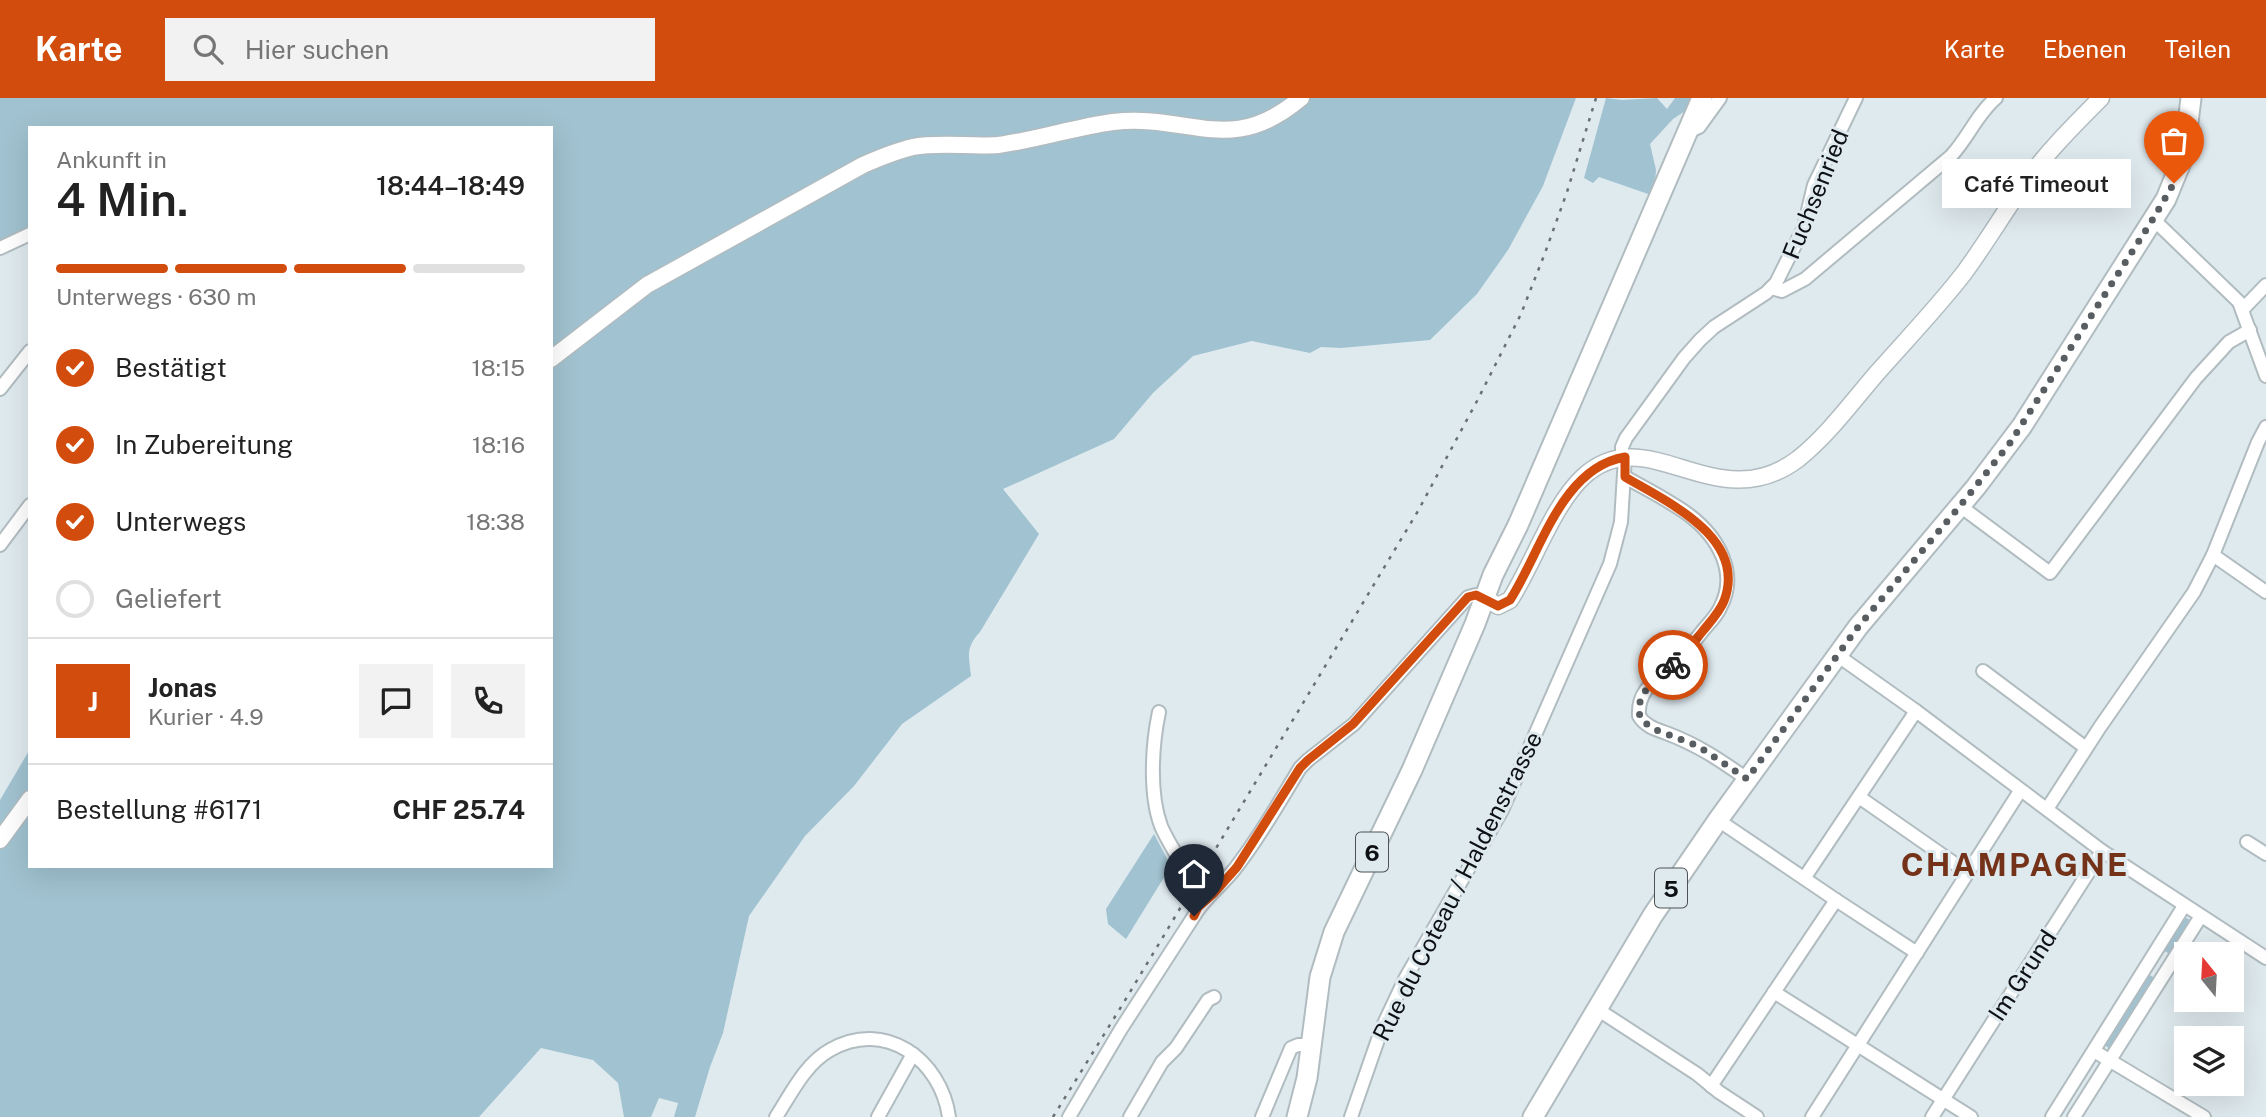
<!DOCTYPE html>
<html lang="de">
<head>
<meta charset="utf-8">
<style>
  :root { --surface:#fff; --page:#f2f2f2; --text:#222; --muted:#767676; --line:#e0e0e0; --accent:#d24c0d }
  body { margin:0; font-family:"Public Sans",sans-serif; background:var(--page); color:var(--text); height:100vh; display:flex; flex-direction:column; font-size:26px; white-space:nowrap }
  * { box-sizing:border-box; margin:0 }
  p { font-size:23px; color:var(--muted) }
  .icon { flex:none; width:38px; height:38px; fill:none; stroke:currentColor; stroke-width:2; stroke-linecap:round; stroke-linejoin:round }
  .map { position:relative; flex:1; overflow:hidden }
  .drawer { position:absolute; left:28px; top:28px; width:525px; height:742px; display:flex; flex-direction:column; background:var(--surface); border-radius:0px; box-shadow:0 7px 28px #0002 }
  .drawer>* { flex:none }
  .needle { width:46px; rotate:342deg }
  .tools { position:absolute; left:2174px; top:844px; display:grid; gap:14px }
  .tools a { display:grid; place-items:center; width:70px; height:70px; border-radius:0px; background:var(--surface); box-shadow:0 7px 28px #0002; font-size:35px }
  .pin { position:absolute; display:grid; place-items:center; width:60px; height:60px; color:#fff; margin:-72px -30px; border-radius:50% 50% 50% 0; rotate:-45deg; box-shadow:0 0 7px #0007 }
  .pin .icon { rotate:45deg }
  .courier { position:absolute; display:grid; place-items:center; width:70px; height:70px; margin:-35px; border:5px solid #d24c0d; border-radius:50%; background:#fff; color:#222; box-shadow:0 2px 9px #0007 }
  .bubble { position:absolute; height:49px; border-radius:0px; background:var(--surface); box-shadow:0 7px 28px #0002; font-size:23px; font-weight:600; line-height:49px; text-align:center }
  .summary em { font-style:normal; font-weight:600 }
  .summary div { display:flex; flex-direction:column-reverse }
  .summary { display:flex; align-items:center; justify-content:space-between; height:119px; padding:0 28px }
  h1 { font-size:46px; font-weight:600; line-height:52px }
  .bar { display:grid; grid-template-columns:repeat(4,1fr); gap:10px 7px; align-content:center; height:84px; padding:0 28px }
  .bar i { height:9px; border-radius:5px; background:var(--line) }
  .bar .on { background:var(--accent) }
  .bar p { grid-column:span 4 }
  .line { display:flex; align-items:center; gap:18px; padding:0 28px; border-top:2px solid var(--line) }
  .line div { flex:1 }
  .round { display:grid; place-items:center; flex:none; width:74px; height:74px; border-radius:0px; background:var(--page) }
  ol { padding:0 28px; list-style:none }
  li { display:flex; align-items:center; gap:21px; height:77px }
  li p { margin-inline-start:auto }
  li .icon { padding:7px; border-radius:50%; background:var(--accent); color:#fff; stroke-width:4 }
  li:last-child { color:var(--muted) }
  li i { width:38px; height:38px; border:4px solid var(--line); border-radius:50% }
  header { display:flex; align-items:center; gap:42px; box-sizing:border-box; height:98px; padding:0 35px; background:var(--accent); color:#fff }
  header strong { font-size:33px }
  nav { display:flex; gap:38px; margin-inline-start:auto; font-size:24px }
  .search { width:490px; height:63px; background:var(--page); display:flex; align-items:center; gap:18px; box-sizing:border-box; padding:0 24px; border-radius:0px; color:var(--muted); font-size:26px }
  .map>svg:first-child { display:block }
  .green { fill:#a1c2d0 }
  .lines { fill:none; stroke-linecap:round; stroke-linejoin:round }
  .street-casing { stroke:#b1bcc0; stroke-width:16 }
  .secondary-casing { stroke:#b1bcc0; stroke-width:19 }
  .primary-casing { stroke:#b1bcc0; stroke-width:23 }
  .street { stroke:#fff; stroke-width:12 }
  .secondary { stroke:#fff; stroke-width:16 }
  .primary { stroke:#fff; stroke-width:19 }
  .rail { stroke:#696f73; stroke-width:2.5; stroke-dasharray:3.5 7; stroke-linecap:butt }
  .street-bridge-casing { stroke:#b1bcc0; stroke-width:16; stroke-linecap:butt }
  .street-bridge { stroke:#fff; stroke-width:12 }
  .done { stroke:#575d60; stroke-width:7; stroke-dasharray:0 12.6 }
  .route { stroke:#d24c0d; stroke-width:9 }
  .labels { text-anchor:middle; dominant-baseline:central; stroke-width:6; stroke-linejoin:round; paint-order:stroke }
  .shield { fill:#dfeaef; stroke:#4d5255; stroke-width:2 }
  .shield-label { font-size:23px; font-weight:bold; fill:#0e1113 }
  .street-label { font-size:24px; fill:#0e1113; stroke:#dfeaef }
  .district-label { font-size:32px; font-weight:bold; letter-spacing:2px; fill:#743219; stroke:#dfeaef }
</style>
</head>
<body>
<header>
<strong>Karte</strong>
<div class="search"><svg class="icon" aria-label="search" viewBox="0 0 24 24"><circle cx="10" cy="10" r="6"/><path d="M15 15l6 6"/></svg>Hier suchen</div>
<nav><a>Karte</a><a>Ebenen</a><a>Teilen</a></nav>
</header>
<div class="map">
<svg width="2266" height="1019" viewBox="0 0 2266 1019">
  <rect width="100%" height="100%" fill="#dfeaef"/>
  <g class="green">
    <path d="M0,0H1576L1543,88L1508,152L1477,196L1430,242L1341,250L1321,249L1310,255L1252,243L1193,258L1153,295L1114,341L1003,391L1039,436L980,534C965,550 969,558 971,578L902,626L854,688L805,738L749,818L723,935L710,969L695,1019H674L678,1005L659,1000L651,1019H624L618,985L593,962L541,950L479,1019H0V702L30,651V768H551V30H30V136L0,150Z"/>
    <path d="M1606,0L1622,2L1657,0L1667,11L1675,0H1695L1693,8L1673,21L1650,46L1656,72L1654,98L1599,79L1593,85L1584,80Z"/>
    <path d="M1154,736L1171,768L1126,841L1108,826L1106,811Z"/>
    <path d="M2187,820L2191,823L2173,858L2163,852L2181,823Z"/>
    <path d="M2148,876L2158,882L2111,952L2106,948L2107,941Z"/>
  </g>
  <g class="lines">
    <g class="street-casing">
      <g id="street">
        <path d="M1687,34L1699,29L1720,0"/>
        <path d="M2153,121L2239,204L2266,278"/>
        <path d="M0,150L30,136"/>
        <path d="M1771,190L1782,193L1805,181L1951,58C1968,40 1977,16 1996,0"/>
        <path d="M2243,211L2266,187"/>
        <path d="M0,291L30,253"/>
        <path d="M1622,360V349L1626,340L1684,260L1700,242L1714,229L1766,195L1776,185L1804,129L1814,87L1856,0"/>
        <path d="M1625,379C1646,391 1670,403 1689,417C1718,439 1739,475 1720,510C1716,519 1707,527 1701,535C1692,546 1683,558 1673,567C1656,582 1637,592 1639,618C1645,628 1655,631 1666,635C1698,647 1720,662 1747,681"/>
        <path d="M1960,408L2050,475L2196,280L2229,244L2250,232"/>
        <path d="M0,447L30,407"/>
        <path d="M2213,457L2266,494"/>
        <path d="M1837,557L1916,613L2102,753L2266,860"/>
        <path d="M1983,573L2086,650"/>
        <path d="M1159,614C1152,647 1149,696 1161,728C1169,747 1182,763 1189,782"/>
        <path d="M1859,699L1968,775"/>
        <path d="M2047,711L2100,629L2194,494L2213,457L2258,344L2266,329"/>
        <path d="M1718,722L1836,802L1917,855"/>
        <path d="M2247,744L2266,756"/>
        <path d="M1805,779L1916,613"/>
        <path d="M1774,894L1971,1019"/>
        <path d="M1597,911L1697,976L1719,994L1757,1019"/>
        <path d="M2094,953L2204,1019"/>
        <path d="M1711,988L1836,802"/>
        <path d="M776,1019C791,996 805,966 830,952C885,920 941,962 949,1019"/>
        <path d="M878,1019L913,956"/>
        <path d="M1069,1019L1121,931L1194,818C1204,800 1224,786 1237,768C1261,737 1280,703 1300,670L1308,662L1354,626L1468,499L1476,497L1485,500"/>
        <path d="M1130,1019L1162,964L1176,950L1208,902L1214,899"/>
        <path d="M1262,1019L1291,950L1298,947H1312"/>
        <path d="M1351,1019L1382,930L1405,881L1502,712L1610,466L1621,424L1625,359"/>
        <path d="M1812,1019L2020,693"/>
        <path d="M1932,1019L2102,753"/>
        <path d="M2052,1019L2184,808"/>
        <path d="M2074,1019L2201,818"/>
      </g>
    </g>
    <g class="secondary-casing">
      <g id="secondary">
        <path d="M551,261L647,187L863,67C879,60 896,53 913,49C938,44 972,49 998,47C1037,42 1075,29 1113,24C1190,15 1230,60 1301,0"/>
        <path d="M1485,500L1498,508L1510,502C1533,466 1553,407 1583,379C1648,319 1716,423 1798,361C1828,337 1852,304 1877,275C1906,242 1937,210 1964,175C1986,145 2005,113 2026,83C2048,53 2075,26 2101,0"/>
        <path d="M0,742L30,701"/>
      </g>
    </g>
    <g class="primary-casing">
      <g id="primary">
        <path d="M1297,1019L1307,980L1320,879L1334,834L1412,672L1475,526L1493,477L1518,427L1702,0"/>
        <path d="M1533,1019L1653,817L1718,722L1858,529L1976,389L2022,328L2166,101L2184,57L2191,0"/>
      </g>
    </g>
    <use href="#street" class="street"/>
    <use href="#secondary" class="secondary"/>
    <use href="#primary" class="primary"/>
    <path class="rail" d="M1053,1019L1121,909L1418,413L1477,303L1521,216L1545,155L1567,94L1596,0"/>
    <g class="street-bridge-casing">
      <path id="street-bridge" d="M1189,782L1193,797"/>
    </g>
    <use href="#street-bridge" class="street-bridge"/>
  </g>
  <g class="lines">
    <path class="done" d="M1673,567C1657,581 1632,596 1641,622L1654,631L1698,648L1747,681L1858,529L1960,408L2010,345L2153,121L2174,85"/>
    <path class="route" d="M1194,818L1198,809L1214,795L1237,769L1300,670L1308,662L1353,626L1468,499L1476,497L1498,508L1510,502C1541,454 1561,370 1625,359V379C1667,404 1748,440 1724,503C1719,515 1710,524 1702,534C1693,545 1684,557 1673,567"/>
  </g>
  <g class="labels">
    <g class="shield">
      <rect x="1356" y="734.5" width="32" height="39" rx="5"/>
      <rect x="1655" y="770.5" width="32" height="39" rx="5"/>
    </g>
    <g class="shield-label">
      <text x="1372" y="754">6</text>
      <text x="1671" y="790">5</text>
    </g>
    <g class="street-label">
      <text transform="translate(1815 96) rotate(-68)">Fuchsenried</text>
      <text transform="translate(1457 788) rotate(-63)">Rue du Coteau / Haldenstrasse</text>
      <text transform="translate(2022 877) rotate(-57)">Im Grund</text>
    </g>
    <g class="district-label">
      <text x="2015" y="766">CHAMPAGNE</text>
    </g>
  </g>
</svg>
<div class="tools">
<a><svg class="needle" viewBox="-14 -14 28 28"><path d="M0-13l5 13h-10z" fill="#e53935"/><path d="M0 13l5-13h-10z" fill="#767676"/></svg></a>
<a><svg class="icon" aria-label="layers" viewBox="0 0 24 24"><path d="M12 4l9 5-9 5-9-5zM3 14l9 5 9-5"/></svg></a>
</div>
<div class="pin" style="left:2174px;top:85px;background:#ea580c"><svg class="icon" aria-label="bag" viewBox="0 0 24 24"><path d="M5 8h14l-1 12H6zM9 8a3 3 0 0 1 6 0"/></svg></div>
<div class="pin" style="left:1194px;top:818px;background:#1f2937"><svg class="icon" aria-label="home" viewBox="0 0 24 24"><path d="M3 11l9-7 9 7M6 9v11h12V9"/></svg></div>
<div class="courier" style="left:1673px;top:567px"><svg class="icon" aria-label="bike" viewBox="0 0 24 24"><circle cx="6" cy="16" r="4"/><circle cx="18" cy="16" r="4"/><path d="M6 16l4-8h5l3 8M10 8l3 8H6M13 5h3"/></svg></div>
<div class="bubble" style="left:1942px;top:61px;width:189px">Café Timeout</div>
<section class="drawer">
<div class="summary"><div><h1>4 Min.</h1><p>Ankunft in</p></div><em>18:44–18:49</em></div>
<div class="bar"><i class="on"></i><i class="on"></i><i class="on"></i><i></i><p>Unterwegs · 630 m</p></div>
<ol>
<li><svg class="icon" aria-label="check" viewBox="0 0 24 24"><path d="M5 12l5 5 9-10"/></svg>Bestätigt<p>18:15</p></li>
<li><svg class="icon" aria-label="check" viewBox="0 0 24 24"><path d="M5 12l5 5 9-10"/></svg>In Zubereitung<p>18:16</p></li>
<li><svg class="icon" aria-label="check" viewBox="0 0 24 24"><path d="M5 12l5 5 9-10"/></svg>Unterwegs<p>18:38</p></li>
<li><i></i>Geliefert</li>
</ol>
<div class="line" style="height:126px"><b class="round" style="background:var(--accent);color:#fff">J</b><div><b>Jonas</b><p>Kurier · 4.9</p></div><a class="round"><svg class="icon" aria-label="chat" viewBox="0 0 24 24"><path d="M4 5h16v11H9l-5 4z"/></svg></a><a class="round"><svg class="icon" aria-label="phone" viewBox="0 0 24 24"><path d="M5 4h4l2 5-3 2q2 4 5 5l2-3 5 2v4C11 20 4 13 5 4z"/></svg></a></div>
<div class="line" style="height:91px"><div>Bestellung #6171</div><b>CHF 25.74</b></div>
</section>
</div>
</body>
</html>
